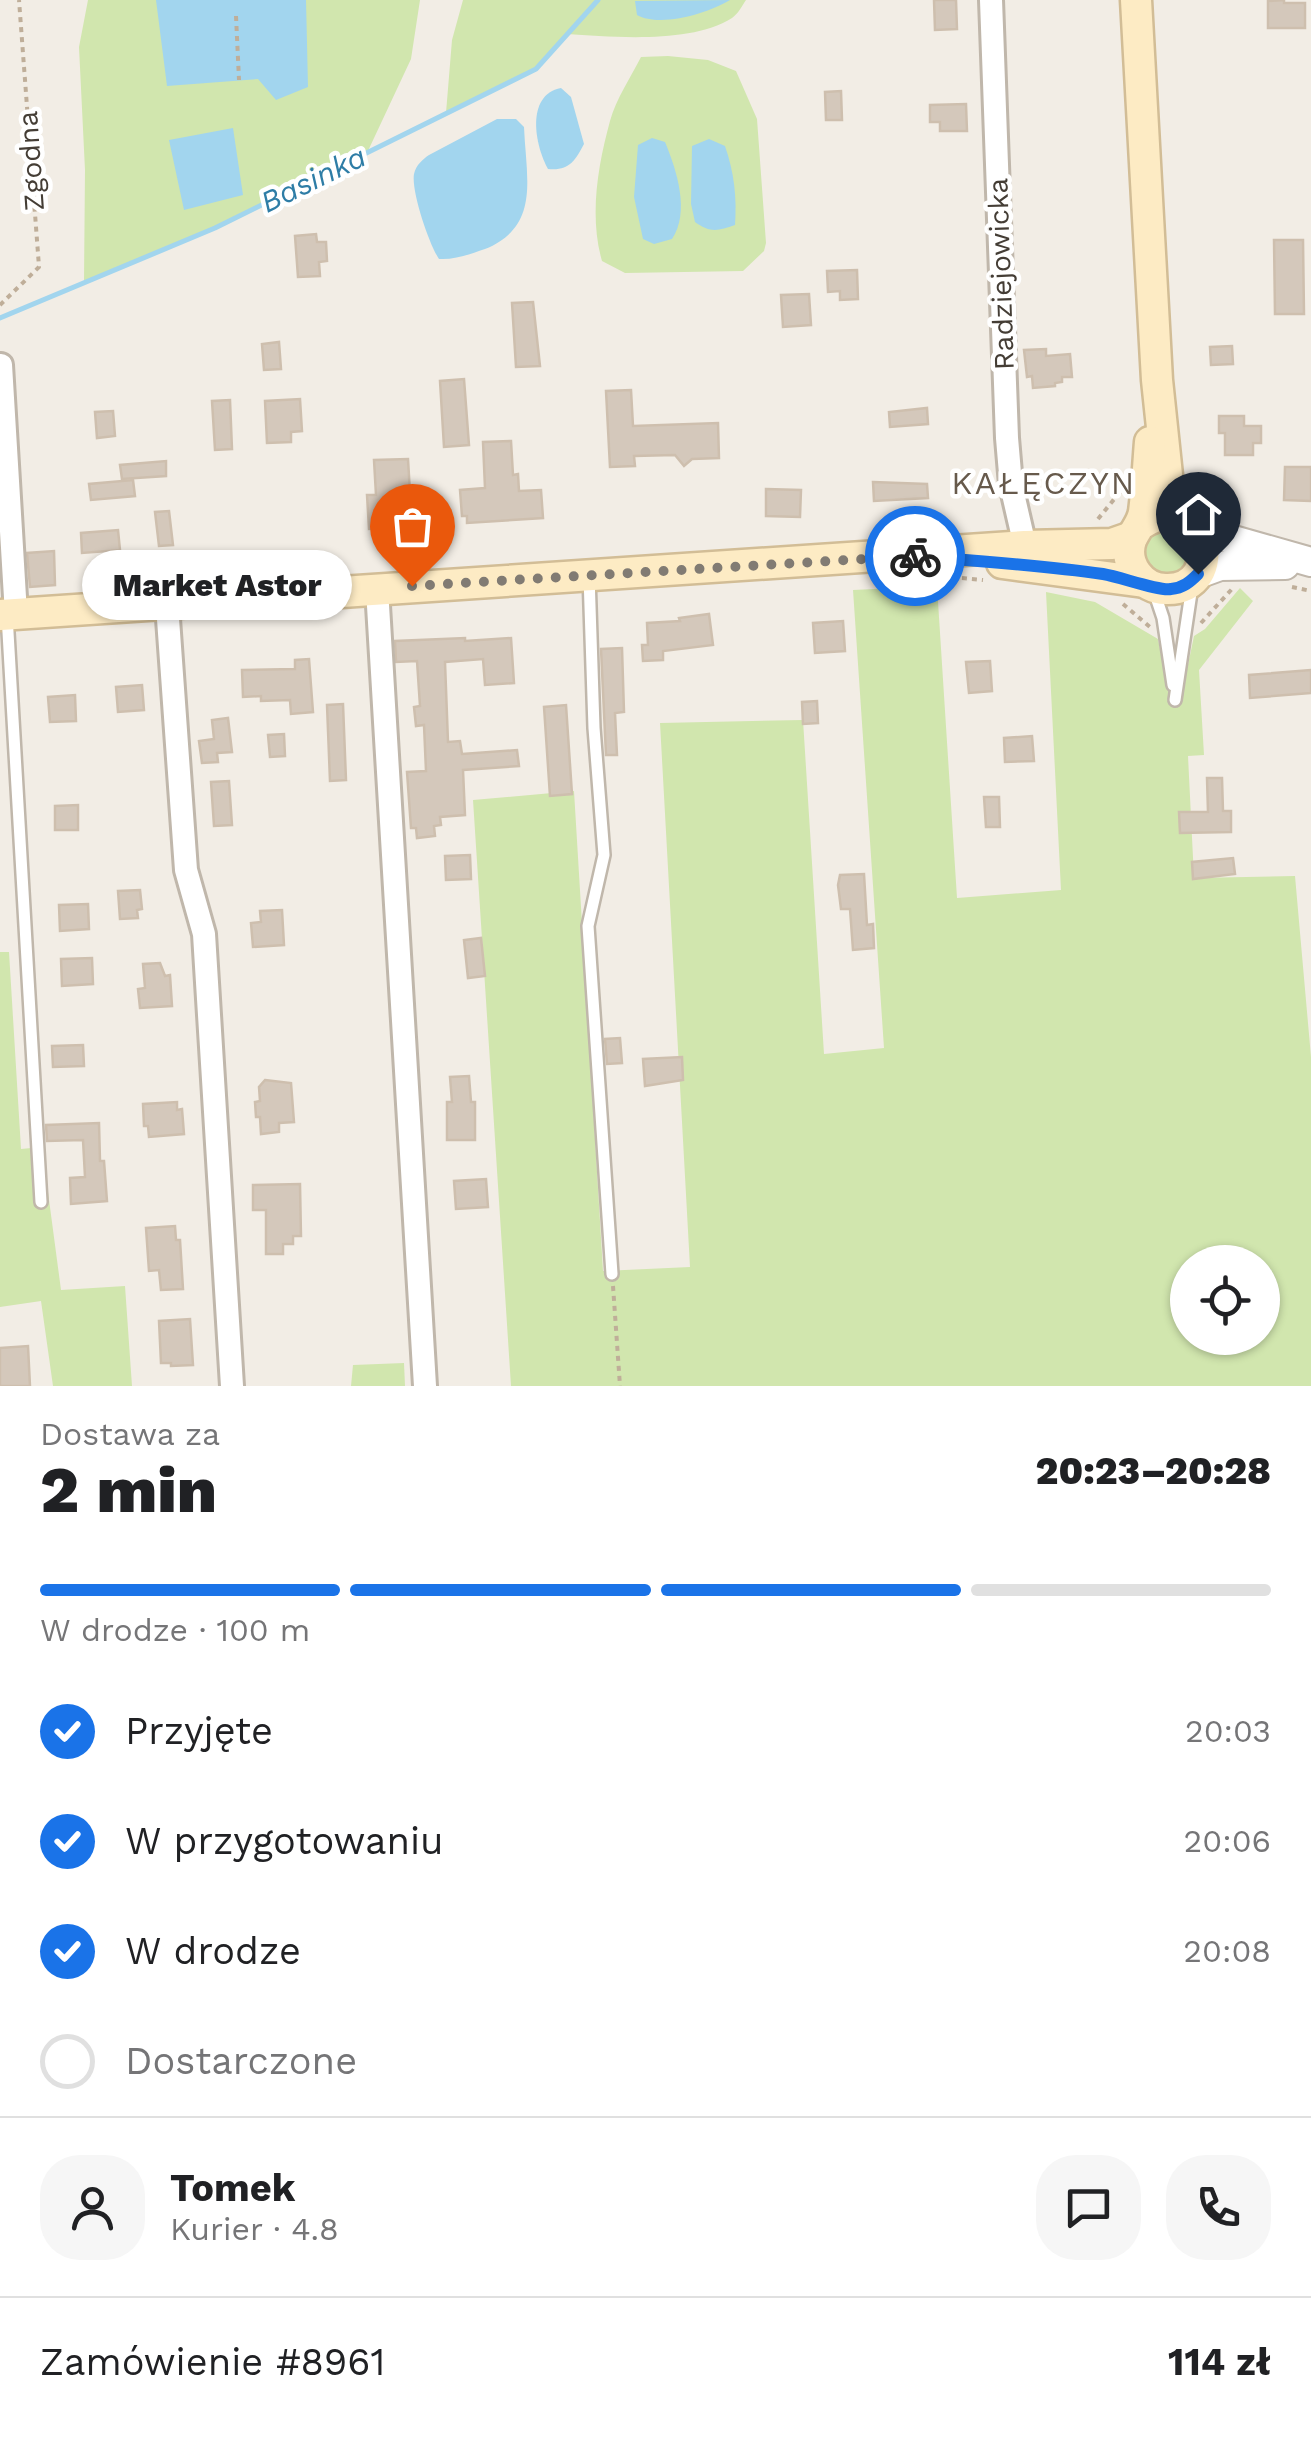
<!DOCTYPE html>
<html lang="pl">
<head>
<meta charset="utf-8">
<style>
  :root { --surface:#fff; --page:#f6f6f6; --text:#202124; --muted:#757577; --line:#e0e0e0; --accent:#1a73e8 }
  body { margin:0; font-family:"Work Sans",sans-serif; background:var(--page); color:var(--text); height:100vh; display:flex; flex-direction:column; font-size:38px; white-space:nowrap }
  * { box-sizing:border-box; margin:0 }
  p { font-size:32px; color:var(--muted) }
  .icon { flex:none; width:55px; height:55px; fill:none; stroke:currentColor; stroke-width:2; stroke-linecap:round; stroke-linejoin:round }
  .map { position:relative; height:1386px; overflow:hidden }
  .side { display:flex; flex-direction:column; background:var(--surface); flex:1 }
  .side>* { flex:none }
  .tools { position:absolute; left:1170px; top:1245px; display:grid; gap:20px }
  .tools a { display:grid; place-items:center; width:110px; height:110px; border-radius:50%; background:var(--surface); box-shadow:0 2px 8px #0004; font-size:50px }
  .pin { position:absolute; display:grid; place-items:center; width:85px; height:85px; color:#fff; margin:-102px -42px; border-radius:50% 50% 50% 0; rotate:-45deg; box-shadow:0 0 10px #0007 }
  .pin .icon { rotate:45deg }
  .courier { position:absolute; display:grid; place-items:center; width:100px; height:100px; margin:-50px; border:8px solid #1a73e8; border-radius:50%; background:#fff; color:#222; box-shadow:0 2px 12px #0007 }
  .bubble { position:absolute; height:70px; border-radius:35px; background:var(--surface); box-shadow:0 2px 8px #0004; font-size:32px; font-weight:800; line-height:70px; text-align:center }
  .head em { font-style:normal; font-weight:800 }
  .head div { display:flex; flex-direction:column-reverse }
  .head { display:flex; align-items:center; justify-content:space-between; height:170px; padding:0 40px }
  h1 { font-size:65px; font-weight:800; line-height:75px }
  .bar { display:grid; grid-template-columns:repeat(4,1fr); gap:15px 10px; align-content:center; height:120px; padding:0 40px }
  .bar i { height:12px; border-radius:8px; background:var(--line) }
  .bar .active { background:var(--accent) }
  .bar p { grid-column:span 4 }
  .line { display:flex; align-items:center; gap:25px; padding:0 40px; border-top:2px solid var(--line) }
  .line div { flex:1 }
  .round { display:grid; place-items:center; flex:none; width:105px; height:105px; border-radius:40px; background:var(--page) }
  ol { padding:0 40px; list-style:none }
  li { display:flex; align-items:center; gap:30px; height:110px }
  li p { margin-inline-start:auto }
  li .icon { padding:10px; border-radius:50%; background:var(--accent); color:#fff; stroke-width:4 }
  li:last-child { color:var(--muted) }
  li i { width:55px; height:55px; border:5px solid var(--line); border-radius:50% }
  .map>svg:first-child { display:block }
  .green { fill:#d1e6ae; fill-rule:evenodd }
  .water { fill:#a2d5ee }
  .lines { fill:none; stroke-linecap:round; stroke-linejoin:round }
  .stream { stroke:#a2d5ee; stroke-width:5 }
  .building { fill:#d4c8bb; stroke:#cebfae; stroke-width:2.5 }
  .service-casing { stroke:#c0b7ab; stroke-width:16 }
  .minor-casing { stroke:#c0b7ab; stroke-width:28 }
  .tertiary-casing { stroke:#c0b7ab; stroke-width:32 }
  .secondary-casing { stroke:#d2bd96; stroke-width:35 }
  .path { stroke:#bfae99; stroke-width:4; stroke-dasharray:5 5; stroke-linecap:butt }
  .service { stroke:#fff; stroke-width:11 }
  .minor { stroke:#fff; stroke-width:22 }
  .tertiary { stroke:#fff; stroke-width:28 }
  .secondary { stroke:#fdebc4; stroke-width:30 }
  .done { stroke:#817b73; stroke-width:10; stroke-dasharray:0 18 }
  .route { stroke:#1a73e8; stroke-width:12 }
  .labels { text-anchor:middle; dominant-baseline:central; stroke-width:9; stroke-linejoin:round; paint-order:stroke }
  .street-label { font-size:28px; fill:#443d35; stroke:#fff }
  .water-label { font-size:30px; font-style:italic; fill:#2e7da6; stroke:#fff }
  .quarter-label { font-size:32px; letter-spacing:2.5px; fill:#675a4c; stroke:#fff }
</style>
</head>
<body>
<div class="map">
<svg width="1311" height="1386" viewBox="0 0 1311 1386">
  <rect width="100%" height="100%" fill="#f2ede5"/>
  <g class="green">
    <path d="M88,0H420L411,59L367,153L215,228L84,281L85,170L79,47Z"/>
    <path d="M463,0H746C742,6 738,14 732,18C691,44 613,37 567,34L536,69L446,113L452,40Z"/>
    <path d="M668,56L708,60L736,71L757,119L766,243L764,251L743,271L625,273L602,261C589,216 598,165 610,121C616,99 631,77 641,57Z"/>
    <circle cx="1167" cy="551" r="24"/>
    <path d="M937,586L957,898L1061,890L1046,592L1095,602L1158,639L1171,704L1180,703L1194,636L1205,629L1240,588L1253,601L1199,670L1204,755L1188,756L1194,878L1295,876L1311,1057V1386H511L473,800L574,791L603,1271L690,1267L660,723L803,720L824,1054L884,1048L853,590ZM1188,1262H1262V1338H1188Z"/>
    <path d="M0,952H9L21,1149L42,1147L61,1290L125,1286L132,1386H53L41,1301L0,1307Z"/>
    <path d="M404,1363L405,1386H351L353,1365Z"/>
  </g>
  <g class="water">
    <path d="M156,0H306L308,87L276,100L258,79L167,86Z"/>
    <path d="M730,0C709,13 660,28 637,15L635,1Z"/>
    <path d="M561,88L571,97L584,144C575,161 569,171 548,169C535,146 525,95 561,88Z"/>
    <path d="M497,119H516L524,127C526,178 541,226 485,249C470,254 455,260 439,259C429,244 411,191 414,174C416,165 423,159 429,155Z"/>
    <path d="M233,128L243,195L184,210L169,140Z"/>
    <path d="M652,138L665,142C677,171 690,212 672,239L654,244L643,239L634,197L638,145Z"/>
    <path d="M709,139L725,146C734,172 737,197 735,225C718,231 710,233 695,222L691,204L692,146Z"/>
  </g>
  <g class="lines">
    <path class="stream" d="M0,318L215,228L536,69L598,0"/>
  </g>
  <g class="building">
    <path d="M934,0H956L957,29L935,30Z"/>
    <path d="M1284,0V3H1305V28H1268V1Z"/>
    <path d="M841,91L842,120H826L825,92Z"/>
    <path d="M966,104L967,131H940V122H930V105Z"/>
    <path d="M316,234L317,242H326L327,261L319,262L320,276L298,277L295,236Z"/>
    <path d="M1274,240H1303L1304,314H1275Z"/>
    <path d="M857,270L858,299L840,300V291L828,292L827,271Z"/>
    <path d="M809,294L811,325L783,327L781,295Z"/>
    <path d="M533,302L540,366L516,367L512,303Z"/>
    <path d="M279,342L281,369L264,370L262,344Z"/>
    <path d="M1232,346L1233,364L1211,365L1210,347Z"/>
    <path d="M1046,349V356L1070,354L1072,377H1062V382L1055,383V386L1033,388L1032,376L1027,377L1024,350Z"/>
    <path d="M464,379L469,445L444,447L440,381Z"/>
    <path d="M631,390L633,426L718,423L719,458L692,459L684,466L675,455L634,456L635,466L610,467L606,391Z"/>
    <path d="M300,399L302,431L291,432V442L267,443L265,401Z"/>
    <path d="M230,400L232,449L215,450L212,401Z"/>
    <path d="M927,408L928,424L890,427L889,412Z"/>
    <path d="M113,411L115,436L97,438L95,412Z"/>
    <path d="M1219,416H1244V426H1261V443H1253V455H1225V433H1219Z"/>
    <path d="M511,441L513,475L518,474L519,491L541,490L543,518L467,523V516H462L460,490L485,488L483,442Z"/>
    <path d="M408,459L410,493H420L422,526L369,529L367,495H376L374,460Z"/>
    <path d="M166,461V476L122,479L120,465Z"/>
    <path d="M1285,467H1311V501L1284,500Z"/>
    <path d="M133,480L135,496L91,500L89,484Z"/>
    <path d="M873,482L927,484L928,498L874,501Z"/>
    <path d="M766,489L801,490L800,517L766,516Z"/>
    <path d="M169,511L173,545L159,546L155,512Z"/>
    <path d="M118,530L120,550L82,553L81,533Z"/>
    <path d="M54,551L55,585L30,587L27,553Z"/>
    <path d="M709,614L713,645L663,651V660L643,661L642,645H648L647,623L680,621L679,618Z"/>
    <path d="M843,621L845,651L815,653L813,623Z"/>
    <path d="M465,638V641L511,638L514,683L485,685L483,659L445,662L448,742L460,741L462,754L517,750L519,766L463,770L465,815L440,817L441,825L434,826L435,836L417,838L416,828H411L407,772L426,771L424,725L416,726L414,707L420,706L417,661L396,662L395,641Z"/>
    <path d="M622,648L624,712L615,713L617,755H606L601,649Z"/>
    <path d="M309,659L313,712L291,714L290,700L261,701V696L243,697L242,670L295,669V660Z"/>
    <path d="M990,661L992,691L969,693L966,662Z"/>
    <path d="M1311,670V693L1250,698L1249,675Z"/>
    <path d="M142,685L144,710L118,712L116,687Z"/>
    <path d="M75,695L76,721L50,722L48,697Z"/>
    <path d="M817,701L818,723L803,724L802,702Z"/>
    <path d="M343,704L346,780L330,781L327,705Z"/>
    <path d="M566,705L572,794L550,796L544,707Z"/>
    <path d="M228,718L232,752L217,753L218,762L202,763L199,741L214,739L212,720Z"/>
    <path d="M284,734L285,756L270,757L268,735Z"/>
    <path d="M1032,736L1034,761L1005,762L1004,738Z"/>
    <path d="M1207,778H1222L1223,811H1231V832L1180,833L1179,812H1208Z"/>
    <path d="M229,781L232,825L214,826L211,782Z"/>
    <path d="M984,797H999L1000,827H986Z"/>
    <path d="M78,805V830H55V806Z"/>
    <path d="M470,855L471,879L446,880L445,856Z"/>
    <path d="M1233,858L1235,874L1193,879L1192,862Z"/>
    <path d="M864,874L867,925L873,924L874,948L853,950L850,909H841L838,885L840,875Z"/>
    <path d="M140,890L142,909L137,910L138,918L120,919L118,891Z"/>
    <path d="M88,904L89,929L60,931L59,905Z"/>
    <path d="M282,910L284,945L253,947L251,923L261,922L260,911Z"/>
    <path d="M481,938L485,976L468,978L464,940Z"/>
    <path d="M92,958L93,984L62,986L61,959Z"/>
    <path d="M160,963L165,976L170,975L172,1006L140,1008L138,989L145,988L143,964Z"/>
    <path d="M620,1038L622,1063L607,1064L605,1039Z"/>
    <path d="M83,1045L84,1066L53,1067L52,1046Z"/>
    <path d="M682,1057L683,1080L645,1086L643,1059Z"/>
    <path d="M469,1076L471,1102H475V1140H447V1102H452L450,1077Z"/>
    <path d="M265,1080L291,1083L294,1122L279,1123V1132L261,1134L260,1117H256L255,1102L260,1101L259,1087Z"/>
    <path d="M177,1102V1110L182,1109L184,1134L149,1137L148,1126H144L143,1104Z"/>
    <path d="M99,1123L100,1161H104L107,1201L71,1204L70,1178L85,1177L83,1140L47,1141L46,1125Z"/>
    <path d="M486,1179L488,1207L456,1209L454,1181Z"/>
    <path d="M300,1184L301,1236H293V1244H283V1254H266V1210H253V1185Z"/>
    <path d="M175,1226L176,1240H180L183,1289L161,1290L159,1270L149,1271L146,1228Z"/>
    <path d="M190,1319L193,1365L171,1366V1363H161L159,1321Z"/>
    <path d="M28,1346L30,1386H0V1348Z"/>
  </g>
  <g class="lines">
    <g class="service-casing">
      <g id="service">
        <path d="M589,576L594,728L604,855L588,926L612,1274"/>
        <path d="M1154,591L1163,618L1173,685"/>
        <path d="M7,615L41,1202"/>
        <path d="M1175,700L1192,586"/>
      </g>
    </g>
    <g class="minor-casing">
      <g id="minor">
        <path d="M991,0L1007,438L1011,485L1025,546"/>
        <path d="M1,365L16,614"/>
        <path d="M377,589L425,1386"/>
        <path d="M167,605L186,870L204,934L232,1386"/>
      </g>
    </g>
    <g class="tertiary-casing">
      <g id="tertiary">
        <path d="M1198,530L1311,562"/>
        <path d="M1198,574L1220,566L1285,565"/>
      </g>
    </g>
    <g class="secondary-casing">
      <g id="secondary">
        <path d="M1136,0L1157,380L1169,494L1180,516"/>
        <path d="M1141,524C1207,482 1229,591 1166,589C1142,589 1123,564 1131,540C1135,530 1142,524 1144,512C1147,489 1148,466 1150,442"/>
        <path d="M1002,563L1144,582"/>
        <path d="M0,615L1025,546L1112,544L1132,537"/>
      </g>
    </g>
    <g class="path">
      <path d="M236,16L239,80"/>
      <path d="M0,305L39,267L19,0"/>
      <path d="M1098,519L1120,492"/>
      <path d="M952,577L983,580"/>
      <path d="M1292,587L1311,591"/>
      <path d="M1123,604L1150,627"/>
      <path d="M1201,623L1232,589"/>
      <path d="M613,1286L620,1386"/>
    </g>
    <use href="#service" class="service"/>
    <use href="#minor" class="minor"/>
    <use href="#tertiary" class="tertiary"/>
    <use href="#secondary" class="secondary"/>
  </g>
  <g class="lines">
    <path class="done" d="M412,586L915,556"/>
    <path class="route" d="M915,556C978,561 1041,565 1103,574C1121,577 1158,591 1171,589C1183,588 1190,582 1198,574"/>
  </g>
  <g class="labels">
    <g class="street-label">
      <text transform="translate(31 161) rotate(-94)">Zgodna</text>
      <text transform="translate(1001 274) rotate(-92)">Radziejowicka</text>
    </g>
    <g class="water-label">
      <text transform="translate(313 179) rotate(-26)">Basinka</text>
    </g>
    <g class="quarter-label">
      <text x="1044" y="483">KAŁĘCZYN</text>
    </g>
  </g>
</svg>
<div class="tools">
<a><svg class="icon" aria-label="locate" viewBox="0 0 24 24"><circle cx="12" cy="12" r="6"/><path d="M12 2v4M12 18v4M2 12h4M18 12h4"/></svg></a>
</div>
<div class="pin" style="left:412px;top:586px;background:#ea580c"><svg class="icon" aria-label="bag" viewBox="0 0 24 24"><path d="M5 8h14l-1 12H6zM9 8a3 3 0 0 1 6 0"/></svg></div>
<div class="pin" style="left:1198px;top:574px;background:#1f2937"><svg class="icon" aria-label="home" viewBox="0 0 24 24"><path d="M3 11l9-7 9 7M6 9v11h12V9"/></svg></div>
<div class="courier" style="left:915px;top:556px"><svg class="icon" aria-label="bike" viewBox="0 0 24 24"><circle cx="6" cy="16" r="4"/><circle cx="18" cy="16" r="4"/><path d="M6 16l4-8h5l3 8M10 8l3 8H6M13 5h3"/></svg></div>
<div class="bubble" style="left:82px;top:550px;width:270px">Market Astor</div>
</div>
<section class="side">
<div class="head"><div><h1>2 min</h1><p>Dostawa za</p></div><em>20:23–20:28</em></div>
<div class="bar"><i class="active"></i><i class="active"></i><i class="active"></i><i></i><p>W drodze · 100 m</p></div>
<ol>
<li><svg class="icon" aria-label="check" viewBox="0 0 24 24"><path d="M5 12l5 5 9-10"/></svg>Przyjęte<p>20:03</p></li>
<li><svg class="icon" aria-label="check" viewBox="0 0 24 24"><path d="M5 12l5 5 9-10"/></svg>W przygotowaniu<p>20:06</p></li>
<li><svg class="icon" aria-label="check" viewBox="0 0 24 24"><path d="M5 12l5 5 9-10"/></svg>W drodze<p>20:08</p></li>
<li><i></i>Dostarczone</li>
</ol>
<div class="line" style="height:180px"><a class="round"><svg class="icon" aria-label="person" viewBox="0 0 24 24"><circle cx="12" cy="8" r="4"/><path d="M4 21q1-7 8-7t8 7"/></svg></a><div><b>Tomek</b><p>Kurier · 4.8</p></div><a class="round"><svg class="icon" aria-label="chat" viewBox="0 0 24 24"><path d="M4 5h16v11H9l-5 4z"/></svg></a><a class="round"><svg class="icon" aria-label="phone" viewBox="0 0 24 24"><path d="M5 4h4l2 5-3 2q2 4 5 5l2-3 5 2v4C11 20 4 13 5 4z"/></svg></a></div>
<div class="line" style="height:130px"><div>Zamówienie #8961</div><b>114 zł</b></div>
</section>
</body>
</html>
